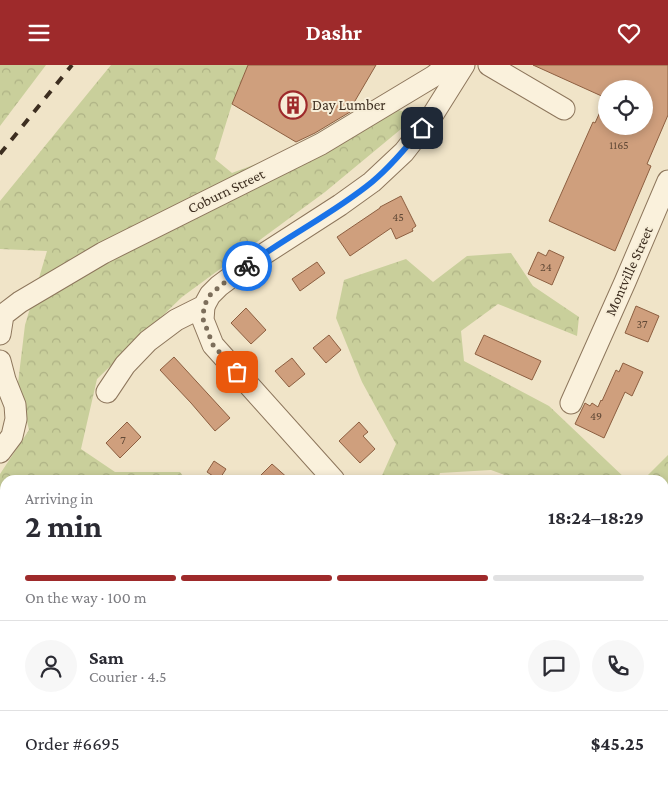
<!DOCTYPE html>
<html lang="en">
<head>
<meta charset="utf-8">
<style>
  :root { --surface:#fff; --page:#f7f7f7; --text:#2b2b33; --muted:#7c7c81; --line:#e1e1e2; --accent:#9e2a2b }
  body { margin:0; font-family:"Crimson Pro",serif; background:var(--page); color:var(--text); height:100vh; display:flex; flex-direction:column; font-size:19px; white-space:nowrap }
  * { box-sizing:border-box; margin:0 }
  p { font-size:16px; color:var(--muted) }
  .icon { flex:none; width:28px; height:28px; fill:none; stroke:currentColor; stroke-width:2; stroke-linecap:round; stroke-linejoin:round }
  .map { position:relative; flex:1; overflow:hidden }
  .details { position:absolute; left:0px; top:410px; width:669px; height:310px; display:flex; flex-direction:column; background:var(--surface); border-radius:15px 15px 0 0; box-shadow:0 2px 8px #0003 }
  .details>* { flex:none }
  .controls { position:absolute; left:598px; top:15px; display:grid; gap:10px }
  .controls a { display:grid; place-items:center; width:55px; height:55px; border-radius:50%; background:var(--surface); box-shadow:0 2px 8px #0003; font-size:25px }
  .pin { position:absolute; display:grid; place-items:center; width:42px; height:42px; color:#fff; margin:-21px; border-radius:10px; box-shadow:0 2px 8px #0006 }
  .courier { position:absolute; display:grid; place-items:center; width:50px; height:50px; margin:-25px; border:4px solid #1a73e8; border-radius:50%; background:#fff; color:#222; box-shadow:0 1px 6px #0007 }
  .overview em { font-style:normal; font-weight:700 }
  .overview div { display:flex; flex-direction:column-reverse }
  .overview { display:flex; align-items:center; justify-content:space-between; height:85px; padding:0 25px }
  h1 { font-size:32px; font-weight:700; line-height:38px }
  .bar { display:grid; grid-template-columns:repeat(4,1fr); gap:8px 5px; align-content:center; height:60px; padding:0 25px }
  .bar i { height:6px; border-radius:4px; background:var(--line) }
  .bar .active { background:var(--accent) }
  .bar p { grid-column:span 4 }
  .line { display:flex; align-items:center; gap:12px; padding:0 25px; border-top:1px solid var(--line) }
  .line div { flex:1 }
  .round { display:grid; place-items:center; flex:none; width:52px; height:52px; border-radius:26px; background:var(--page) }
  header { display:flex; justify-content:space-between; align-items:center; height:65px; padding:0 25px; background:var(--accent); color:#fff; font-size:22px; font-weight:700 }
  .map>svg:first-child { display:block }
  .forest { fill:url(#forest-crowns) }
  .building { fill:#cf9f7d; stroke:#8d5f41 }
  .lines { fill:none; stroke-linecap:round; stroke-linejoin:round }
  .minor-casing { stroke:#8d765c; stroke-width:23 }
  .minor { stroke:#faf1dc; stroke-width:21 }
  .rail { stroke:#3d2e20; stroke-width:4; stroke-dasharray:9 9; stroke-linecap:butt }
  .done { stroke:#7c6e5b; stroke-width:5; stroke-dasharray:0 9 }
  .route { stroke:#1a73e8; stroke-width:6 }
  .labels { text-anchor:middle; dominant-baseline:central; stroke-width:4; stroke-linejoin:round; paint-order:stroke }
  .number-label { font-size:12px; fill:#624a37 }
  .poi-label { font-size:15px; fill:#3d2e20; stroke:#f7eed8; text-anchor:start }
  .street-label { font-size:15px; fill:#3d2e20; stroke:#f7eed8 }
</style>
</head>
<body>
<header><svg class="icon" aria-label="menu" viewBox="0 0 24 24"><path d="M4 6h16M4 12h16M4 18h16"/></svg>Dashr<svg class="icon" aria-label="heart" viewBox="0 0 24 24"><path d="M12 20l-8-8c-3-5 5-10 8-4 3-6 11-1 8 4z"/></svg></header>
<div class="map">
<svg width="668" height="720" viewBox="0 0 668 720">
  <defs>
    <pattern id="forest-crowns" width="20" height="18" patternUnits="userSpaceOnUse" patternTransform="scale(1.25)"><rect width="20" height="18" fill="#c9cf9b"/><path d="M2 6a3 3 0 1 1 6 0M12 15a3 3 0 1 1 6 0" fill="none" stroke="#aeb285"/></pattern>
  </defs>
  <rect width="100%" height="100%" fill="#f0e4c8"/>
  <g class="forest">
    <path d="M0,0H46L0,61Z"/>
    <path d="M111,0H248L232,39L215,94L232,108L398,45L418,50L325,127L182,232L97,314L81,384L115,407H180L186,415H5V670L0,679V409L29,365L18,318L25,260L47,186L0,184V136Z"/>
    <path d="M511,188L533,221L579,252L577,271L498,239L461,266L464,296L549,341L627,415H518L491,405L440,408L438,415H380L396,379L362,317L336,253L344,215L406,194L433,217L467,191Z"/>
    <path d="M668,390V589L664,586V415H643Z"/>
    <path d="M156,715H263L262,720H159Z"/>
  </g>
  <g class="building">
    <path d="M248,0H376L352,41L355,44L315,68L296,77L232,39Z"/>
    <path d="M533,0H668V50L647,99L651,101L615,186L549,156L593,57L595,58L606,34V61H644V24H606V33Z"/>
    <path d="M401,131L416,161L412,164L413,166L396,174L391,163L350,191L337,172L380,143V142Z"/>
    <path d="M549,185L564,192L552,220L528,209L538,187L546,191Z"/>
    <path d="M317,197L325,208L300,226L292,214Z"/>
    <path d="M636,241L659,251L648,277L625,268Z"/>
    <path d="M246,243L266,265L251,279L231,258Z"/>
    <path d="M329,270L341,285L326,298L313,283Z"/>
    <path d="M484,270L541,296L532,315L475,289Z"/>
    <path d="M174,292L230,353L215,366L191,338L160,305Z"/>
    <path d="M292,293L305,309L289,322L275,306Z"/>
    <path d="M623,298L643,307L632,331L625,327L604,373L575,359L585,338L590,341L592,338L598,342L601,335L602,336L616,305L619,307Z"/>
    <path d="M127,357L141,372L120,393L106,378Z"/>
    <path d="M359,357L368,367L363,371L375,384L360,398L339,376Z"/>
    <path d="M214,396L226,404L219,415L207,407Z"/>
    <path d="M272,399L290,415H256Z"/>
  </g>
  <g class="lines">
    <g class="minor-casing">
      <g id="minor">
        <path d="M489,0L564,44"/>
        <path d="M204,241L203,255L213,280L334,415"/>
        <path d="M0,269L3,250L20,237L103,188L321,79L434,11L448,0"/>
        <path d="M0,296L5,315L15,340L16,354L12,371L0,387"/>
        <path d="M107,327L125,300L148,276L176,255L204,241L210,230L219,221L250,198L340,140L372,117L404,87L432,51L464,0"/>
        <path d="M571,338L625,217L668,116"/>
        <path d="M664,661L668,663"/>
        <path d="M387,720L389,715"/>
        <path d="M583,720L585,715"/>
      </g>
    </g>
    <use href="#minor" class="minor"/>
    <path class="rail" d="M0,89L72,0"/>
  </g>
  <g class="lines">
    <path class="done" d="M237,307L213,280L203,254L204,241L210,230L220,221L247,201"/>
    <path class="route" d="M247,201C287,171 333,149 372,117C391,101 407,82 422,63"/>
  </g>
  <defs>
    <g id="building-ring" transform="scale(1.4375)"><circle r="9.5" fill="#f7eed8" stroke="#9e2a2b" stroke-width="1.5"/><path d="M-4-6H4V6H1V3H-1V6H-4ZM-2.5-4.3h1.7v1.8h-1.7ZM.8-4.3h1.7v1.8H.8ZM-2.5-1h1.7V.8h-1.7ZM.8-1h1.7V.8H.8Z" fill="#9e2a2b"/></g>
  </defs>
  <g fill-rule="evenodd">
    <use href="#building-ring" x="293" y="40"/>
  </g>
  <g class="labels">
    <g class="number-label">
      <text x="619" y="80">1165</text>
      <text x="398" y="152">45</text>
      <text x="546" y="202">24</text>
      <text x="642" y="259">37</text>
      <text x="596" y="351">49</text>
      <text x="123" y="375">7</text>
    </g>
    <g class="poi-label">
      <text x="312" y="40">Day Lumber</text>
    </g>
    <g class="street-label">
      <text transform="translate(226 126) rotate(-26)">Coburn Street</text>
      <text transform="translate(629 206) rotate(-66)">Montville Street</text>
    </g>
  </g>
</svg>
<div class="controls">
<a><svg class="icon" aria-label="locate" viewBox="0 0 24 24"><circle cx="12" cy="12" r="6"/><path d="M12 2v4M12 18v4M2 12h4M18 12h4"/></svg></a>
</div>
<div class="pin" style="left:237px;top:307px;background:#ea580c"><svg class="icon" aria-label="bag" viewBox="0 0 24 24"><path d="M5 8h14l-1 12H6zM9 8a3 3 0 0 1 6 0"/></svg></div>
<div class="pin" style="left:422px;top:63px;background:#1f2937"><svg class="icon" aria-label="home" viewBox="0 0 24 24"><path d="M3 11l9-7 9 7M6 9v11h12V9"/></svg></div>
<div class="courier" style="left:247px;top:201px"><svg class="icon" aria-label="bike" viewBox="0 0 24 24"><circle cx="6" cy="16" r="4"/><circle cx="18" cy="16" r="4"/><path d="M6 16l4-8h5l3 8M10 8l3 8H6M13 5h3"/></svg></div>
<section class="details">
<div class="overview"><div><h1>2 min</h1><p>Arriving in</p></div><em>18:24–18:29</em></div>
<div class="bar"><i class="active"></i><i class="active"></i><i class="active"></i><i></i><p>On the way · 100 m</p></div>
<div class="line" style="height:90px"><a class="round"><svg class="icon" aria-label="person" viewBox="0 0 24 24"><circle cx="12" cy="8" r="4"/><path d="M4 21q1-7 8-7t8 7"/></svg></a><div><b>Sam</b><p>Courier · 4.5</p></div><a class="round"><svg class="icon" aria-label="chat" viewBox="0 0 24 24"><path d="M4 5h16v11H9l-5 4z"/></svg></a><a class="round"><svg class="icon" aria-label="phone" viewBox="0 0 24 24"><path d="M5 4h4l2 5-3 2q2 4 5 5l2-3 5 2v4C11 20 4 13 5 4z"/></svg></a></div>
<div class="line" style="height:65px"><div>Order #6695</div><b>$45.25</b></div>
</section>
</div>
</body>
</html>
